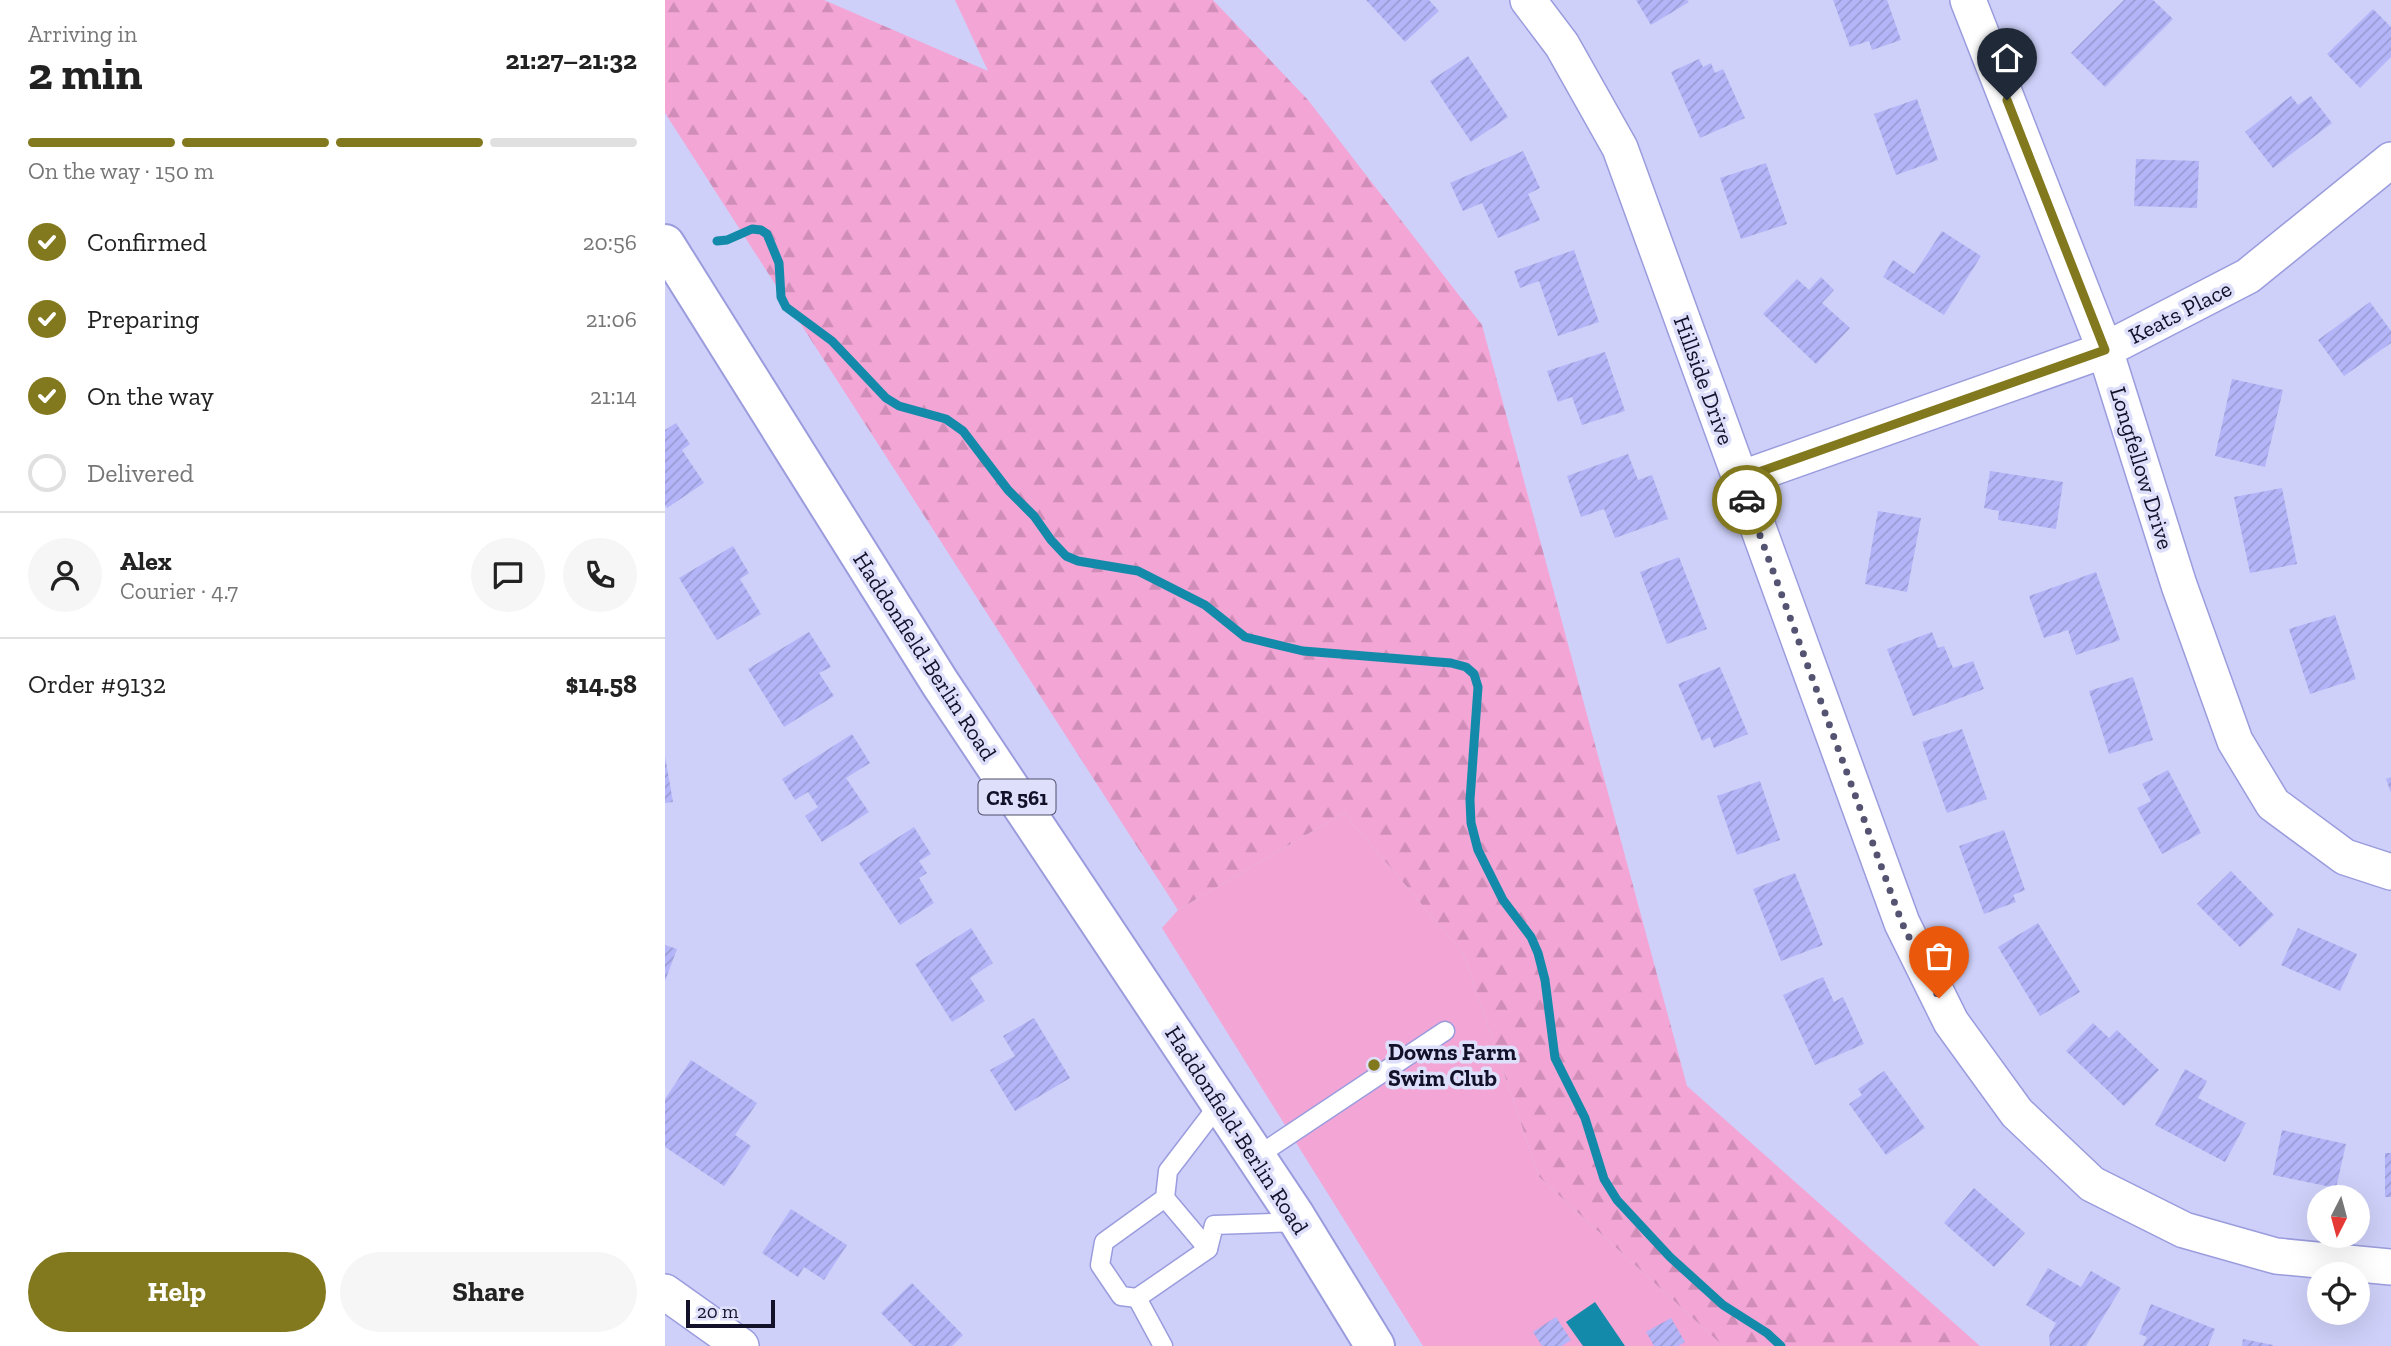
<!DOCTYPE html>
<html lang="en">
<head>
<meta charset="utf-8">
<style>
  :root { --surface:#fff; --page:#f6f6f6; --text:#222; --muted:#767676; --line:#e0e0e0; --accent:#82781d }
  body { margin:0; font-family:"Zilla Slab",serif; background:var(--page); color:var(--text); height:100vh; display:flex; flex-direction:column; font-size:26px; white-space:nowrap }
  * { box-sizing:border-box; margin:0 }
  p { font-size:23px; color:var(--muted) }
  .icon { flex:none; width:38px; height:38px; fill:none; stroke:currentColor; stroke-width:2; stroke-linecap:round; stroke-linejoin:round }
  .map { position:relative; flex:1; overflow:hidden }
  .side { display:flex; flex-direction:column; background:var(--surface); width:665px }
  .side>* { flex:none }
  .needle { width:46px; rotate:186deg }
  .fabs { position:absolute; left:1642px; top:1185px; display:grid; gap:14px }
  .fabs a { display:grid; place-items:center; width:63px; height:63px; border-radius:50%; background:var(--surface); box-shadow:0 7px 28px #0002; font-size:35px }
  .scale { position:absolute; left:21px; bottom:18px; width:89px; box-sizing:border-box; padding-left:7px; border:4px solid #121129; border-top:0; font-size:19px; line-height:24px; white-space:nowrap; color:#121129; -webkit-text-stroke:5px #dddffb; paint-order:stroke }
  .pin { position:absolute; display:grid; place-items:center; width:60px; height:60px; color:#fff; margin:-72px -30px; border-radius:50% 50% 50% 0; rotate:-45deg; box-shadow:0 0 7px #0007 }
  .pin .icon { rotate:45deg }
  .courier { position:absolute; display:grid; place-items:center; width:70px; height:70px; margin:-35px; border:5px solid #82781d; border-radius:50%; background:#fff; color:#222; box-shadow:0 2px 9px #0007 }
  .summary em { font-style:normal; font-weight:800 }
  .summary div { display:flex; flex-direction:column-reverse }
  .summary { display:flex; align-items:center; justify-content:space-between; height:119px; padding:0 28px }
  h1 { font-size:46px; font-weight:800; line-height:52px }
  .bar { display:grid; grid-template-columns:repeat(4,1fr); gap:10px 7px; align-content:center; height:84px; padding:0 28px }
  .bar i { height:9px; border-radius:5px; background:var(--line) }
  .bar .current { background:var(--accent) }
  .bar p { grid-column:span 4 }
  .line { display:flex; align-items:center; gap:18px; padding:0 28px; border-top:2px solid var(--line) }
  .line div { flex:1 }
  .round { display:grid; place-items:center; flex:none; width:74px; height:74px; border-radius:37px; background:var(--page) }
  ol { padding:0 28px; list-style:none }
  li { display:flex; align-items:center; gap:21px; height:77px }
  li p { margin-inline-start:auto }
  li .icon { padding:7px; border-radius:50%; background:var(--accent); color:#fff; stroke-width:4 }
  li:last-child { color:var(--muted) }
  li i { width:38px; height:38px; border:4px solid var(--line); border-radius:50% }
  .primary-button { display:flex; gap:14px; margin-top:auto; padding:14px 28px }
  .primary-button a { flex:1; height:80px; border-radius:42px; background:var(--accent); color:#fff; font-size:28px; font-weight:800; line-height:80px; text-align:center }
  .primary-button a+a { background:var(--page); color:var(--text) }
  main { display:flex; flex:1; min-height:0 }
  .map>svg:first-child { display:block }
  .forest { fill:url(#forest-firs) }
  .park { fill:#f3a5d5 }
  .water { fill:#148aaa }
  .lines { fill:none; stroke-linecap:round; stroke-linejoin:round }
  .stream { stroke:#148aaa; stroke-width:9 }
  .building { fill:url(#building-hatch) }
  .lane-casing { stroke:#9a9cdd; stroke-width:21 }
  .street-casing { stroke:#9a9cdd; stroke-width:38 }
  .primary-casing { stroke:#9a9cdd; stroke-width:42 }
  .lane { stroke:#fff; stroke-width:18 }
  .street { stroke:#fff; stroke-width:35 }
  .primary { stroke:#fff; stroke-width:38 }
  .done { stroke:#545472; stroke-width:7; stroke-dasharray:0 12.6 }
  .route { stroke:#82781d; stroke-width:9 }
  .poi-dot { fill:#82781d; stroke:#dddffb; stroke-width:2.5 }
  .labels { text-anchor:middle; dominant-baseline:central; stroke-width:7; stroke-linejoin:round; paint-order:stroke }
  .shield { fill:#dddffb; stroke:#4f4f68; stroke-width:2 }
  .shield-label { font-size:21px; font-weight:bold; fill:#121129 }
  .street-label { font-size:23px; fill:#121129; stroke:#dddffb }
  .poi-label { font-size:23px; font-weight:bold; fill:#121129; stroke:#dddffb; text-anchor:start }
</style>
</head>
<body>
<main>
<section class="side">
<div class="summary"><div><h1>2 min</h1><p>Arriving in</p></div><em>21:27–21:32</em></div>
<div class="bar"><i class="current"></i><i class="current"></i><i class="current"></i><i></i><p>On the way · 150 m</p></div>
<ol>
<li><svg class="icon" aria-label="check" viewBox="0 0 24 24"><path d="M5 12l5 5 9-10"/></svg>Confirmed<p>20:56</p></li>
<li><svg class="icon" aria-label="check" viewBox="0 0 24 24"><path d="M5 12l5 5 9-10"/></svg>Preparing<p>21:06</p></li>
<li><svg class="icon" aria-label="check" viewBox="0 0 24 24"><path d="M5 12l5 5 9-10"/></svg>On the way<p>21:14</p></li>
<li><i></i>Delivered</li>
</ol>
<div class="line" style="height:126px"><a class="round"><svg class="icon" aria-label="person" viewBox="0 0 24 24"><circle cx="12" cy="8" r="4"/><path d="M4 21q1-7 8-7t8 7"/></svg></a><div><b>Alex</b><p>Courier · 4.7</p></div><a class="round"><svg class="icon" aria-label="chat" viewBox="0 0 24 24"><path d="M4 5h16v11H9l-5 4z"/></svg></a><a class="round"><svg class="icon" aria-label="phone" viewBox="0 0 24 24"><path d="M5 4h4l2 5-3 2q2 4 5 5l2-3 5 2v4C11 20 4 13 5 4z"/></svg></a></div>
<div class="line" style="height:91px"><div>Order #9132</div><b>$14.58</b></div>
<div class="primary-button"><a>Help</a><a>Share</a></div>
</section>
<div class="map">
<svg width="1726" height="1346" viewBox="0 0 1726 1346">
  <defs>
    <pattern id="forest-firs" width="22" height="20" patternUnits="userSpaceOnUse" patternTransform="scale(1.75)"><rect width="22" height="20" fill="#f3a5d5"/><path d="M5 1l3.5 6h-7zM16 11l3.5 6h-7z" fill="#cf8db7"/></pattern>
    <pattern id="building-hatch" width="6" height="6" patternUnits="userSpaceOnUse" patternTransform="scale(1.75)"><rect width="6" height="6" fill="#b3b5f8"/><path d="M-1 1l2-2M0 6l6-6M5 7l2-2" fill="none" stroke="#999bd5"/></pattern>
  </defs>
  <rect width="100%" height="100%" fill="#ced0f9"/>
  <path class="forest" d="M0,0H159L323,71L290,0H548L643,100L817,325L1022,1086L1315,1346H1058L874,1177L798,953L679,813L513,910L0,113Z"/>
  <path class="park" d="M679,813L798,953L874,1177L1058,1346H758L497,928L513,910Z"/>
  <path class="water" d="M930,1302L960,1346H918L901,1322Z"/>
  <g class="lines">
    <path class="stream" d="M52,241L62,240L87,229L96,230L102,234L114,263L116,297L121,307L167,341L221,398L234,406L281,419L298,431L343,490L369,516L386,540L401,556L413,561L473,571L540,605L580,637L638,651L786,663L801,667L809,674L813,687L805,800L806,823L813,850L838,900L866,937L873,953L880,980L890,1058L920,1118L939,1179L952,1200L1005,1257L1058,1305L1102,1333L1116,1346"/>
  </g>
  <g class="building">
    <path d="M701,0H764L774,11L740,42Z"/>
    <path d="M971,0H1022L1024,2L986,25Z"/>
    <path d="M1168,0H1222L1236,40L1207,50L1204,41L1185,47Z"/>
    <path d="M1459,0H1488L1508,19L1440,87L1406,53Z"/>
    <path d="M1708,9L1726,27V57L1695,88L1662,54Z"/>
    <path d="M803,56L843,117L806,142L765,81Z"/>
    <path d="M1034,59L1038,67L1046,63L1050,73L1058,69L1080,118L1035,138L1006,72Z"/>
    <path d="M1626,96L1633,105L1646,96L1667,123L1608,168L1580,132Z"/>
    <path d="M1252,99L1273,160L1231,175L1209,114Z"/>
    <path d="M858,151L875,188L863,194L875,220L833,238L817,203L798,211L785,183Z"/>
    <path d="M1471,159L1534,161L1532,208L1469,206Z"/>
    <path d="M1101,163L1122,224L1076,239L1055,178Z"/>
    <path d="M1277,231L1316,256L1279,315L1218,277L1228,260L1249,274Z"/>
    <path d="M909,250L934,322L893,336L874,281L855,288L849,271Z"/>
    <path d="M1156,277L1169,290L1157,303L1185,328L1151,364L1098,314L1132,279L1144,290Z"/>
    <path d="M1705,302L1726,331V343L1679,376L1653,340Z"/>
    <path d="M940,352L960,411L917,425L907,397L893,402L882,371Z"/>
    <path d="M1567,379L1618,390L1600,467L1550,456Z"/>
    <path d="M11,423L25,444L17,450L39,483L2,508L0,505V430Z"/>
    <path d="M963,454L973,480L987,475L1003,519L950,538L939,509L916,517L902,476Z"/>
    <path d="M1325,471L1398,482L1391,529L1333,520L1334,511L1319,508Z"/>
    <path d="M1617,488L1632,564L1585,573L1569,497Z"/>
    <path d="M1213,511L1256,518L1242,592L1200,584Z"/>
    <path d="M68,546L84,573L75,579L96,614L52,640L14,578Z"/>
    <path d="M1014,557L1042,629L1002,644L975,572Z"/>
    <path d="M1431,572L1455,640L1411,655L1403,630L1379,638L1364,596Z"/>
    <path d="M1670,615L1691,679L1645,694L1624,629Z"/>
    <path d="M144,632L166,667L154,673L169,696L119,727L83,669Z"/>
    <path d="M1267,632L1273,648L1279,646L1288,668L1308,661L1319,689L1248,716L1222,649Z"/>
    <path d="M1055,667L1083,734L1049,748L1045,737L1037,741L1013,684Z"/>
    <path d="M1468,677L1488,740L1444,754L1424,691Z"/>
    <path d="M1297,729L1322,799L1282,813L1257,742Z"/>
    <path d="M187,734L205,763L181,778L204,812L157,842L140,816L153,807L143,792L130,800L117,779Z"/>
    <path d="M0,756L8,802L0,803Z"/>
    <path d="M1503,770L1536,833L1497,854L1472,808L1486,801L1477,784Z"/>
    <path d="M1726,777V793L1721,779Z"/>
    <path d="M1095,781L1115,840L1072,855L1052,796Z"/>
    <path d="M249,827L266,854L254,861L262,873L254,878L269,903L235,925L194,863Z"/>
    <path d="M1339,830L1360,890L1348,895L1351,902L1319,914L1294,846Z"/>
    <path d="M1566,871L1609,915L1575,947L1532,904Z"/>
    <path d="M1130,873L1158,945L1116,961L1088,889Z"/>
    <path d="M1373,923L1415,992L1375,1016L1333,947Z"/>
    <path d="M306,928L328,963L305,978L320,1001L287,1022L250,964Z"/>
    <path d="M1633,928L1692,954L1675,991L1616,965Z"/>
    <path d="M0,945L12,949L0,981Z"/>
    <path d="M1158,977L1169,1002L1178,997L1199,1044L1150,1065L1118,995Z"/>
    <path d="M369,1018L405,1078L350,1111L325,1070L350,1056L338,1036Z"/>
    <path d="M1428,1023L1444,1038L1452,1030L1494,1070L1459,1106L1401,1051Z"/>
    <path d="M26,1060L92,1103L70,1135L86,1146L59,1186L0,1147V1099Z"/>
    <path d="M1520,1069L1542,1081L1533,1098L1581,1123L1560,1162L1490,1125Z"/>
    <path d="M1219,1071L1260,1128L1221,1155L1184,1104L1197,1095L1193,1089Z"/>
    <path d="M1617,1130L1681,1144L1671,1188L1608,1175Z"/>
    <rect x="1720" y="1153" width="6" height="44"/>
    <path d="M1309,1188L1360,1233L1329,1267L1279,1223Z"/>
    <path d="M126,1209L182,1245L159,1280L139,1267L133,1277L97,1253Z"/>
    <path d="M1383,1268L1416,1287L1426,1271L1456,1288L1421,1346H1385L1384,1336L1391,1323L1361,1305Z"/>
    <path d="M247,1283L298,1335L287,1346H248L216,1313Z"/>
    <path d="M1486,1304L1550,1329L1543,1346H1478L1482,1337L1474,1334Z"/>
    <path d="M891,1317L906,1340L897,1346H877L868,1332Z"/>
    <path d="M1006,1318L1020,1342L1013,1346H989L981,1332Z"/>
    <path d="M1578,1339L1608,1345V1346H1577Z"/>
  </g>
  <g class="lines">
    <g class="lane-casing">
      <g id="lane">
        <path d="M555,1103L503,1171L500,1198L439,1242L435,1265L456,1296L472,1298L543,1249L549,1225L634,1222"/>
        <path d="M591,1157L780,1031"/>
        <path d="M500,1198L543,1249"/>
        <path d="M472,1298L498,1346"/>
      </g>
    </g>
    <g class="street-casing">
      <g id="street">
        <path d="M863,0L897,45L955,148L1237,923L1286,1022L1352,1113L1427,1184L1519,1230L1611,1256L1726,1267"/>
        <path d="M1303,0L1440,350L1514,585L1570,741L1608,804L1680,857L1726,872"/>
        <path d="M1075,479L1440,350L1583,276L1726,160"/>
        <path d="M0,1292L76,1346"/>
      </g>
    </g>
    <g class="primary-casing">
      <path id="primary" d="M0,244L275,683L629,1214L710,1346"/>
    </g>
    <use href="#lane" class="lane"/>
    <use href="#street" class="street"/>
    <use href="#primary" class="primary"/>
  </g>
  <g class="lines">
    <path class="done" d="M1082,500L1237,923L1274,998"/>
    <path class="route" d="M1082,500L1074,479L1440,350L1342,100"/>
  </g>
  <circle class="poi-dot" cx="709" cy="1065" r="7"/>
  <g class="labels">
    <rect class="shield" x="313.5" y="779.5" width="77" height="35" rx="5"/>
    <g class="shield-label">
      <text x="352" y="797">CR 561</text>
    </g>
    <g class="street-label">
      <text transform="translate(1515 312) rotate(-27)">Keats Place</text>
      <text transform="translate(1039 380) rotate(70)">Hillside Drive</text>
      <text transform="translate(1477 468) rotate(73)">Longfellow Drive</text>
      <text transform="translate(260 656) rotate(57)">Haddonfield-Berlin Road</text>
      <text transform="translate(572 1130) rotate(57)">Haddonfield-Berlin Road</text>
    </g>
    <g class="poi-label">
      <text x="723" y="1052">Downs Farm<tspan x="723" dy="26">Swim Club</tspan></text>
    </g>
  </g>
</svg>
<div class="fabs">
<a><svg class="needle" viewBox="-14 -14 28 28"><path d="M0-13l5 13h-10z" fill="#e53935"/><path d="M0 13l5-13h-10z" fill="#767676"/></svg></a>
<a><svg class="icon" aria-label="locate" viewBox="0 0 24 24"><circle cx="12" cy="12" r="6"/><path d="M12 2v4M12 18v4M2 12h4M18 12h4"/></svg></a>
</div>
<div class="scale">20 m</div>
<div class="pin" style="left:1274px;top:998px;background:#ea580c"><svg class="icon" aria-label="bag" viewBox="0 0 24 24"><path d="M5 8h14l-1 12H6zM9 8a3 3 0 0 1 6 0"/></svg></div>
<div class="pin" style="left:1342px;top:100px;background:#1f2937"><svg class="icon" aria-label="home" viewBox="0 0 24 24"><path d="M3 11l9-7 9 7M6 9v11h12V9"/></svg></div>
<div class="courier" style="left:1082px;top:500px"><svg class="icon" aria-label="car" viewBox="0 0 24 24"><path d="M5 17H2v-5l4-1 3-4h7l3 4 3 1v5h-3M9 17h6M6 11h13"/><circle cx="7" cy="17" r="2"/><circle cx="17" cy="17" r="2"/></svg></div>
</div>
</main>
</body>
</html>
